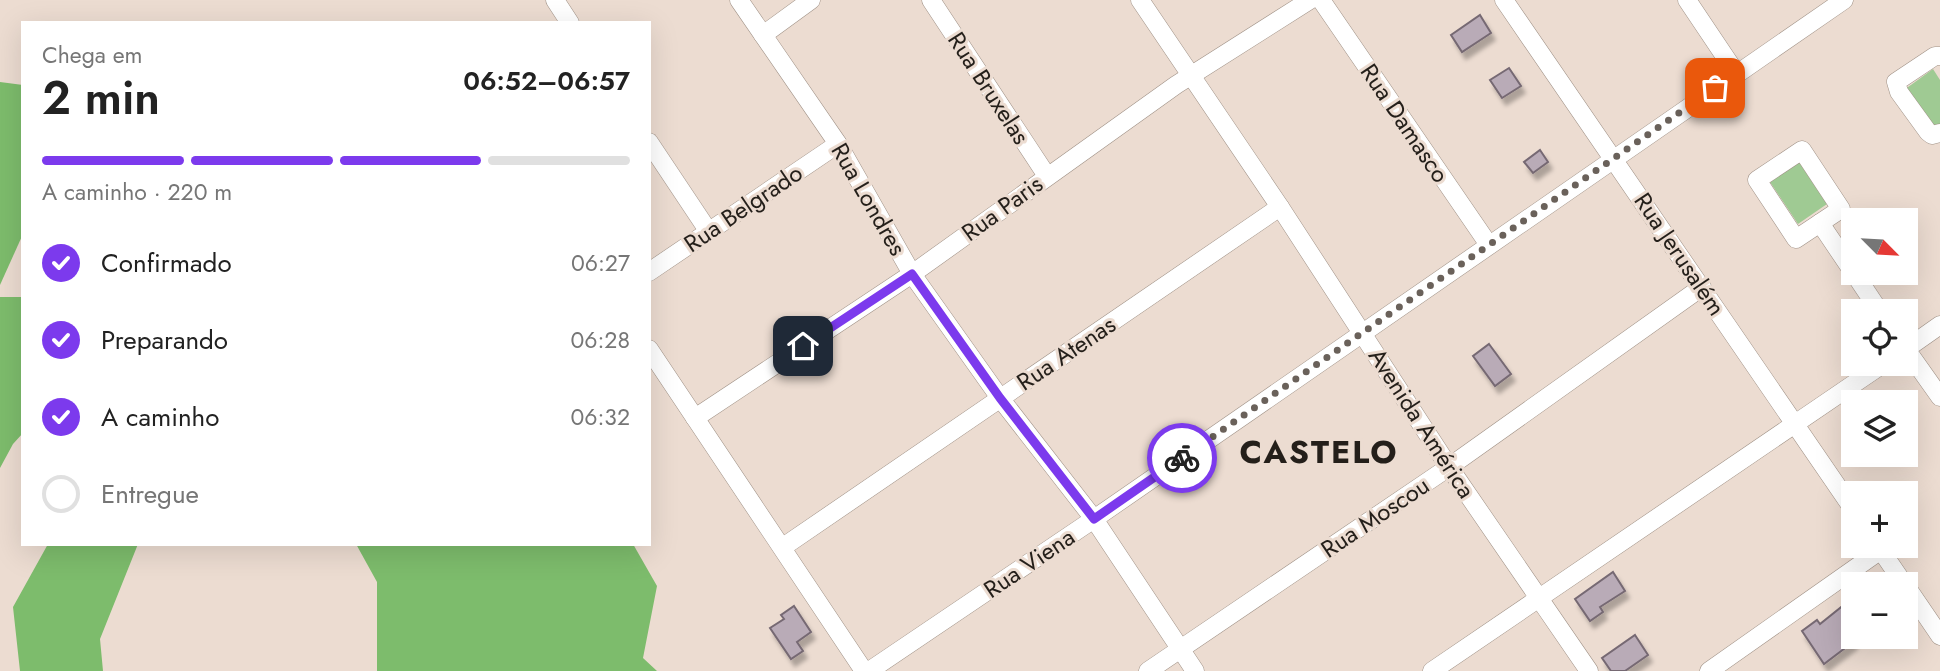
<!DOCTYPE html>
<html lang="pt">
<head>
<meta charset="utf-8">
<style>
  :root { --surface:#fff; --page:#f6f6f6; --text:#222; --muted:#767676; --line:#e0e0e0; --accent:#7c3aed }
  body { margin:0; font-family:Jost,sans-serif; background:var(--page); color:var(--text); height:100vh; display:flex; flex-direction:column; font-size:26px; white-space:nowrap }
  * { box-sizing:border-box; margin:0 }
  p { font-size:23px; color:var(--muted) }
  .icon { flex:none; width:38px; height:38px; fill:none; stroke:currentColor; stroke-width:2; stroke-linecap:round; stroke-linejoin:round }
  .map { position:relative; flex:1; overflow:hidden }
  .drawer { position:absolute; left:21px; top:21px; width:630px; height:525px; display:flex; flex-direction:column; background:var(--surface); border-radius:0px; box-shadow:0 7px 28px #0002 }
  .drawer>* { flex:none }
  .needle { width:46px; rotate:114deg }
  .controls { position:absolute; left:1841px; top:208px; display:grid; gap:14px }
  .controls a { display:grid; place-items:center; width:77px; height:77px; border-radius:0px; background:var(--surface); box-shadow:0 7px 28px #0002; font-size:35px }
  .pin { position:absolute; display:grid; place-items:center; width:60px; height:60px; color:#fff; margin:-30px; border-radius:14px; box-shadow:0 4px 10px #0006 }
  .courier { position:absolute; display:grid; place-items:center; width:70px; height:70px; margin:-35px; border:5px solid #7c3aed; border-radius:50%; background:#fff; color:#222; box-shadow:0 2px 9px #0007 }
  .summary em { font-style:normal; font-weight:600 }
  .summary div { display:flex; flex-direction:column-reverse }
  .summary { display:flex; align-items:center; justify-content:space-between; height:119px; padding:0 21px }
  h1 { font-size:46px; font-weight:600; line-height:52px }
  .bar { display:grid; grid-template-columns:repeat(4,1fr); gap:10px 7px; align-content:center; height:84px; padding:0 21px }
  .bar i { height:9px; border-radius:5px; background:var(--line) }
  .bar .on { background:var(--accent) }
  .bar p { grid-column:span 4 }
  ol { padding:0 21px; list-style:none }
  li { display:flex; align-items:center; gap:21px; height:77px }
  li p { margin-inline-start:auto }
  li .icon { padding:7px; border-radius:50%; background:var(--accent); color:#fff; stroke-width:4 }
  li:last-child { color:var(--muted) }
  li i { width:38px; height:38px; border:4px solid var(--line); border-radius:50% }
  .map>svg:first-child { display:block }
  .green { fill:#9fca93 }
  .forest { fill:#7dbc6c }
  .building { fill:#b9abb7; stroke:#766973; stroke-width:2; filter:url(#shadow) }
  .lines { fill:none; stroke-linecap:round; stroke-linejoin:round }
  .minor-casing { stroke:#a09287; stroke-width:19 }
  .minor { stroke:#fff; stroke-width:18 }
  .done { stroke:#6a615a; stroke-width:7; stroke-dasharray:0 12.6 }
  .route { stroke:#7c3aed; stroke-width:9 }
  .labels { text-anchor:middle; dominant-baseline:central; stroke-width:6; stroke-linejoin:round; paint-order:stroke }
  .street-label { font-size:24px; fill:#241f1a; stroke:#ecdcd1 }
  .district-label { font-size:32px; font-weight:bold; letter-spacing:2px; fill:#241f1a; stroke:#ecdcd1 }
</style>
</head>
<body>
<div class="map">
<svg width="1940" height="671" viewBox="0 0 1940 671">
  <defs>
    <filter id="shadow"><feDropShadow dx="4" dy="7" stdDeviation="2" flood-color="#0004"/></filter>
  </defs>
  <rect width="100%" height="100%" fill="#ecdcd1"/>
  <g class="green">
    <path d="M1933,69L1940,80V124L1931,130L1904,90Z"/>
    <path d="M1799,162L1827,204L1798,224L1770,182Z"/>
  </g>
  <g class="forest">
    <path d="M0,82L23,85V234L0,285Z"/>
    <path d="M0,297H23V433L13,444L0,468Z"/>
    <path d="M48,544H138L100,639L103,671H20L13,607Z"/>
    <path d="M356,544H633L657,586L643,658L657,671H377V582Z"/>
  </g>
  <g class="building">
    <path d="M1480,15L1491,33L1462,52L1451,35Z"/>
    <path d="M1509,68L1521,86L1502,98L1490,80Z"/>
    <path d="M1540,150L1548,162L1533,173L1524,162Z"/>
    <path d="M1489,344L1511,374L1495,386L1473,356Z"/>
    <path d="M1613,572L1625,591L1600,607L1603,612L1590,621L1575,599Z"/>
    <path d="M1845,604L1853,615V642L1824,664L1802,631L1817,620L1820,624Z"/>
    <path d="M794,606L811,632L797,642L803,651L791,659L770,628L784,619L781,615Z"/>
    <path d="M1635,635L1648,655L1625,671H1611L1602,658Z"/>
  </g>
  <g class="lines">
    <g class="minor-casing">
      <g id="minor">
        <path d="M555,0L570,23"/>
        <path d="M739,0L838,144L912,274L1000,398L1094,519L1195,671"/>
        <path d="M931,0L1047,176"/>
        <path d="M1140,0L1280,207L1449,467L1589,671"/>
        <path d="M1321,0L1489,245"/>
        <path d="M1504,0L1853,509"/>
        <path d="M1687,0L1736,73"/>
        <path d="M763,35L811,0"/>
        <path d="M1940,56H1935L1896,82L1899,92L1928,132L1932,135L1940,133"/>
        <path d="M649,142L709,232"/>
        <path d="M1802,150L1841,209L1796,239L1757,180Z"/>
        <path d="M1820,223L1853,272"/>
        <path d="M649,272L838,144"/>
        <path d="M1854,273L1880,312"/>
        <path d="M1940,325L1906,349L1940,397"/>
        <path d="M649,349L864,671"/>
        <path d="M695,418L912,274L1176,85L1310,0"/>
        <path d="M1878,546L1904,584"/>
        <path d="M783,547L1280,207"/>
        <path d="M1906,586L1940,636"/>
        <path d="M869,671L1094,519L1844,0"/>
        <path d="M1148,671L1449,467L1702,287"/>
        <path d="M1432,671L1883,364"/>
        <path d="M1709,671L1881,550"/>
      </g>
    </g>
    <use href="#minor" class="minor"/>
  </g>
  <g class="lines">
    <path class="done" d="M1182,458L1715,88"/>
    <path class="route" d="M803,346L912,274L1000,398L1094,519L1182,458"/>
  </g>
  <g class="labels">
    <g class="street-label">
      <text transform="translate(989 88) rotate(57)">Rua Bruxelas</text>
      <text transform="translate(1405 123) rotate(56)">Rua Damasco</text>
      <text transform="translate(869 199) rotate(60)">Rua Londres</text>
      <text transform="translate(743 208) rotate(-34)">Rua Belgrado</text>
      <text transform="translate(1002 208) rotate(-36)">Rua Paris</text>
      <text transform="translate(1680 254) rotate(56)">Rua Jerusalém</text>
      <text transform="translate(1066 353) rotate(-34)">Rua Atenas</text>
      <text transform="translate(1422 423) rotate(57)">Avenida América</text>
      <text transform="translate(1375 517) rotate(-34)">Rua Moscou</text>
      <text transform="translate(1029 563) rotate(-34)">Rua Viena</text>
    </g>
    <g class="district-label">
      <text x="1319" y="452">CASTELO</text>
    </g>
  </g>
</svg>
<div class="controls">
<a><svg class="needle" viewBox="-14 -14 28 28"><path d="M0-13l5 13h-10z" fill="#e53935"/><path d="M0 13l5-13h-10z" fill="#767676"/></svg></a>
<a><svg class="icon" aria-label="locate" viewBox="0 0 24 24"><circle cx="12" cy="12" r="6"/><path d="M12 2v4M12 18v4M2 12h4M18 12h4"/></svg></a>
<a><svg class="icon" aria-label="layers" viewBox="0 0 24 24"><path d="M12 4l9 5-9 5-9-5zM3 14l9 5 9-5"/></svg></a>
<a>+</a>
<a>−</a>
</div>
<div class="pin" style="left:1715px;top:88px;background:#ea580c"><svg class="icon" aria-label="bag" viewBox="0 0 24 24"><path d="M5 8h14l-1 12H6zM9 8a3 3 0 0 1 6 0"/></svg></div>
<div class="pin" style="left:803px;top:346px;background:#1f2937"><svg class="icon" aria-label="home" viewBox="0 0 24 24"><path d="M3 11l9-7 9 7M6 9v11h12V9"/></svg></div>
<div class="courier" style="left:1182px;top:458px"><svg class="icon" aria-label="bike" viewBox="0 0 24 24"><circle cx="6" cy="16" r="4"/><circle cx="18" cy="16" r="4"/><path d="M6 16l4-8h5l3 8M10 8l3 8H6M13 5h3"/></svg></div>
<section class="drawer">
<div class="summary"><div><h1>2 min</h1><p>Chega em</p></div><em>06:52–06:57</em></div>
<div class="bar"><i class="on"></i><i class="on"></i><i class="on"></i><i></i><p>A caminho · 220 m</p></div>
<ol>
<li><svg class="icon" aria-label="check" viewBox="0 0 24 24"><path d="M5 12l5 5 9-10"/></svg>Confirmado<p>06:27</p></li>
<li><svg class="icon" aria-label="check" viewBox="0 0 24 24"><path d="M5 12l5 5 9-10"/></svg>Preparando<p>06:28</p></li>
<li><svg class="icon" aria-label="check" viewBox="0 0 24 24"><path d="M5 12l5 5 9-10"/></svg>A caminho<p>06:32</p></li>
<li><i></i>Entregue</li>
</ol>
</section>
</div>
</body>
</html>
